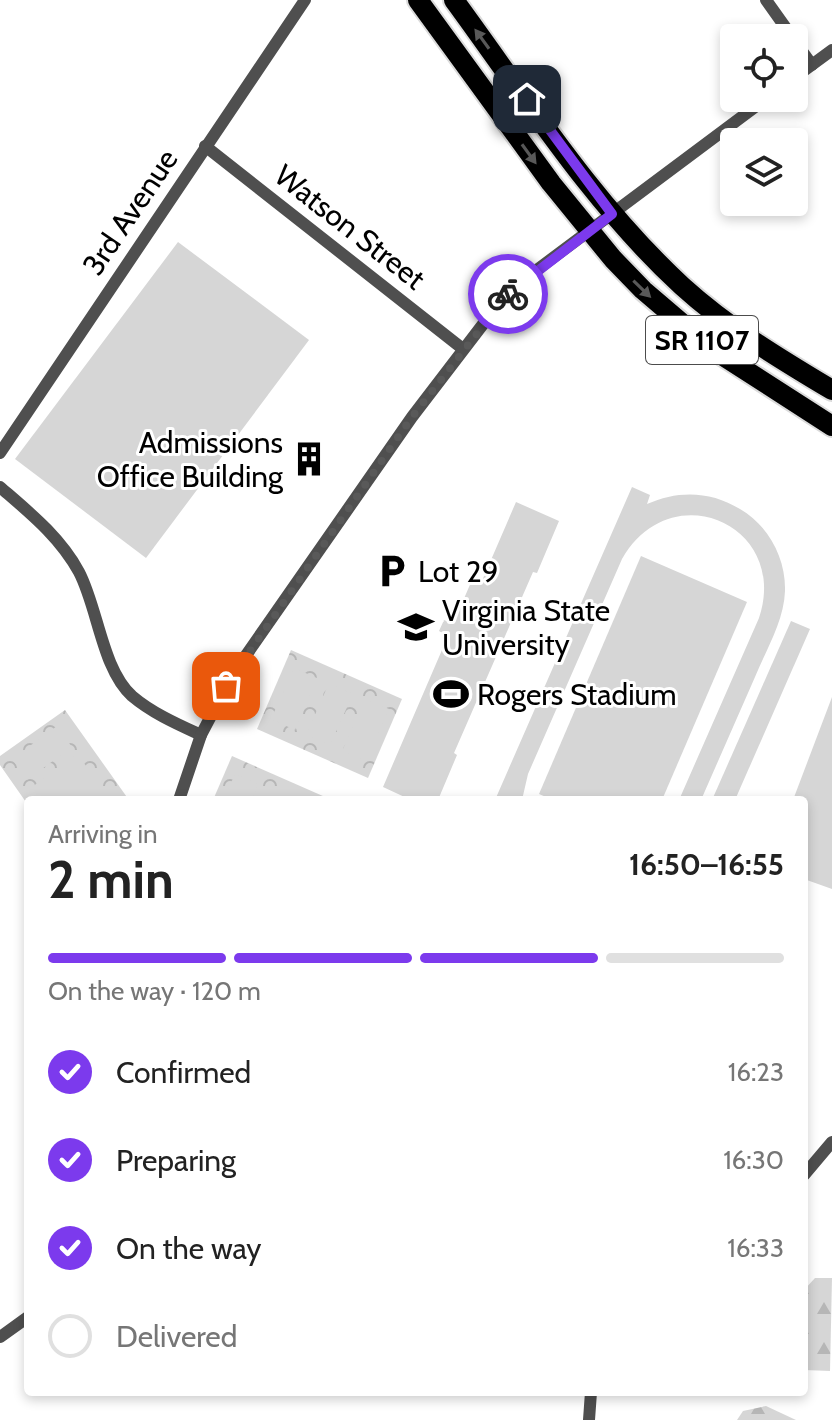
<!DOCTYPE html>
<html lang="en">
<head>
<meta charset="utf-8">
<style>
  :root { --surface:#fff; --page:#f6f6f6; --text:#222; --muted:#767676; --line:#e0e0e0; --accent:#7c3aed }
  body { margin:0; font-family:Cabin,sans-serif; background:var(--page); color:var(--text); height:100vh; display:flex; flex-direction:column; font-size:30px; white-space:nowrap }
  * { box-sizing:border-box; margin:0 }
  p { font-size:26px; color:var(--muted) }
  .icon { flex:none; width:44px; height:44px; fill:none; stroke:currentColor; stroke-width:2; stroke-linecap:round; stroke-linejoin:round }
  .map { position:relative; flex:1; overflow:hidden }
  .side { position:absolute; left:24px; top:796px; width:784px; height:600px; display:flex; flex-direction:column; background:var(--surface); border-radius:8px; box-shadow:0 4px 12px #0003 }
  .side>* { flex:none }
  .fabs { position:absolute; left:720px; top:24px; display:grid; gap:16px }
  .fabs a { display:grid; place-items:center; width:88px; height:88px; border-radius:8px; background:var(--surface); box-shadow:0 4px 12px #0003; font-size:40px }
  .pin { position:absolute; display:grid; place-items:center; width:68px; height:68px; color:#fff; margin:-34px; border-radius:16px; box-shadow:0 4px 12px #0006 }
  .courier { position:absolute; display:grid; place-items:center; width:80px; height:80px; margin:-40px; border:6px solid #7c3aed; border-radius:50%; background:#fff; color:#222; box-shadow:0 2px 10px #0007 }
  .headline em { font-style:normal; font-weight:700 }
  .headline div { display:flex; flex-direction:column-reverse }
  .headline { display:flex; align-items:center; justify-content:space-between; height:136px; padding:0 24px }
  h1 { font-size:52px; font-weight:700; line-height:60px }
  .bar { display:grid; grid-template-columns:repeat(4,1fr); gap:12px 8px; align-content:center; height:96px; padding:0 24px }
  .bar i { height:10px; border-radius:6px; background:var(--line) }
  .bar .active { background:var(--accent) }
  .bar p { grid-column:span 4 }
  ol { padding:0 24px; list-style:none }
  li { display:flex; align-items:center; gap:24px; height:88px }
  li p { margin-inline-start:auto }
  li .icon { padding:8px; border-radius:50%; background:var(--accent); color:#fff; stroke-width:4 }
  li:last-child { color:var(--muted) }
  li i { width:44px; height:44px; border:4px solid var(--line); border-radius:50% }
  .map>svg:first-child { display:block }
  .forest { fill:url(#forest-firs) }
  .park { fill:url(#park-crowns) }
  .pitch { fill:#d6d6d6 }
  .lines { fill:none; stroke-linecap:round; stroke-linejoin:round }
  .primary-casing { stroke:#dbdbdb; stroke-width:24 }
  .minor { stroke:#4f4f4f; stroke-width:12 }
  .primary { stroke:#000; stroke-width:20 }
  .oneway { fill:#595959 }
  .done { stroke:#595959; stroke-width:8; stroke-dasharray:0 14.4 }
  .route { stroke:#7c3aed; stroke-width:10 }
  .labels { text-anchor:middle; dominant-baseline:central; stroke-width:6; stroke-linejoin:round; paint-order:stroke }
  .shield { fill:#fff; stroke:#4c4c4c; stroke-width:2 }
  .shield-label { font-size:28px; font-weight:bold; fill:#000 }
  .street-label { font-size:30px; fill:#000; stroke:#fff }
  .poi-label { font-size:30px; fill:#000; stroke:#fff; text-anchor:start }
</style>
</head>
<body>
<div class="map">
<svg width="832" height="1420" viewBox="0 0 832 1420">
  <defs>
    <pattern id="forest-firs" width="22" height="20" patternUnits="userSpaceOnUse" patternTransform="scale(2)"><rect width="22" height="20" fill="#d6d6d6"/><path d="M5 1l3.5 6h-7zM16 11l3.5 6h-7z" fill="#b6b6b6"/></pattern>
    <pattern id="park-crowns" width="20" height="18" patternUnits="userSpaceOnUse" patternTransform="scale(2)"><rect width="20" height="18" fill="#d6d6d6"/><path d="M2 6a3 3 0 1 1 6 0M12 15a3 3 0 1 1 6 0" fill="none" stroke="#b6b6b6"/></pattern>
  </defs>
  <rect width="100%" height="100%" fill="#fff"/>
  <g class="forest">
    <path d="M815,1278H832L830,1371L804,1370V1290Z"/>
    <path d="M766,1406L796,1420H737L743,1411Z"/>
  </g>
  <g class="park">
    <path d="M291,650L402,699L368,778L257,729Z"/>
    <path d="M65,710L129,800H28V805L0,765V756Z"/>
    <path d="M232,756L332,800H213Z"/>
  </g>
  <g class="pitch">
    <path d="M178,242L309,340L146,558L15,459Z"/>
    <path d="M632,487L650,495L647,504C678,490 711,491 740,509C768,525 786,558 785,591C784,621 766,650 755,677C737,718 719,759 701,800H679L759,618C790,525 671,473 622,559L528,774L522,800H495Z"/>
    <path d="M516,502L559,521L537,573L533,572L454,753L457,755L438,800H411L383,787L448,636L439,631L444,620L453,624L472,580L481,583Z"/>
    <path d="M641,556L747,602L662,800H553L539,794Z"/>
    <path d="M791,621L810,629L735,800H712Z"/>
    <path d="M294,668L317,678L295,730L271,719Z"/>
    <path d="M329,683L353,694L330,745L306,735Z"/>
    <path d="M832,697V889L804,879V800H793Z"/>
    <path d="M365,699L389,709L366,761L342,751Z"/>
    <path d="M57,726L72,747L27,780L12,759Z"/>
    <path d="M77,754L93,775L58,800H41L32,787Z"/>
    <path d="M235,774L258,784L252,800H223Z"/>
  </g>
  <g class="lines">
    <g class="primary-casing">
      <g id="primary">
        <path d="M418,0L551,183L613,259L643,290L711,348L832,426"/>
        <path d="M454,0C526,98 592,203 682,286C727,327 780,359 832,390"/>
      </g>
    </g>
    <g class="minor">
      <path d="M766,0L793,38"/>
      <path d="M794,40L812,65"/>
      <path d="M794,78L832,50"/>
      <path d="M205,146L463,349"/>
      <path d="M0,453L305,0"/>
      <path d="M0,487C30,513 60,537 79,572C98,608 102,669 132,696C152,713 177,724 201,735"/>
      <path d="M179,800L201,735L233,674L412,417L500,302L530,275L767,98"/>
      <path d="M804,1175L832,1142"/>
      <path d="M0,1337L28,1317"/>
      <path d="M589,1420L591,1392"/>
    </g>
    <use href="#primary" class="primary"/>
  </g>
  <defs><path id="oneway-solid" d="M-6-.8H1V-3.2L6.5 0L1 3.2V.8H-6Z" transform="scale(2)"/></defs>
  <g class="oneway">
    <use href="#oneway-solid" transform="translate(482 39) rotate(-126)"/>
    <use href="#oneway-solid" transform="translate(529 154) rotate(54)"/>
    <use href="#oneway-solid" transform="translate(642 289) rotate(44)"/>
  </g>
  <g class="lines">
    <path class="done" d="M226,686L412,417L508,294"/>
    <path class="route" d="M508,294L612,214L527,99"/>
  </g>
  <defs>
    <g id="building-bare" transform="scale(2.76)"><path d="M-4-6H4V6H1V3H-1V6H-4ZM-2.5-4.3h1.7v1.8h-1.7ZM.8-4.3h1.7v1.8H.8ZM-2.5-1h1.7V.8h-1.7ZM.8-1h1.7V.8H.8Z" fill="#000" stroke="#fff" stroke-width="2.5" paint-order="stroke"/></g>
    <g id="parking-bare" transform="scale(2.76)"><path d="M-3.5-5.5H1a3.5 3.5 0 0 1 0 7H-1V5.5H-3.5ZM-1-3.4V-.6H.8a1.4 1.4 0 0 0 0-2.8Z" fill="#000" stroke="#fff" stroke-width="2.5" paint-order="stroke"/></g>
    <g id="university-bare" transform="scale(2.76)"><path d="M0-5L7-2L0 1L-7-2ZM-4 1L0 2.5L4 1V4Q0 6-4 4Z" fill="#000" stroke="#fff" stroke-width="2.5" paint-order="stroke"/></g>
    <g id="stadium-bare" transform="scale(2.76)"><path d="M0-5a6.5 5 0 1 0 0 10a6.5 5 0 1 0 0-10ZM-3.5-1.8h7v3.6h-7Z" fill="#000" stroke="#fff" stroke-width="2.5" paint-order="stroke"/></g>
  </defs>
  <g fill-rule="evenodd">
    <use href="#building-bare" x="309" y="459"/>
    <use href="#parking-bare" x="392" y="571"/>
    <use href="#university-bare" x="416" y="627"/>
    <use href="#stadium-bare" x="451" y="694"/>
  </g>
  <g class="labels">
    <rect class="shield" x="646" y="316" width="112" height="48" rx="6"/>
    <g class="shield-label">
      <text x="702" y="340">SR 1107</text>
    </g>
    <g class="street-label">
      <text transform="translate(130 212) rotate(-56)">3rd Avenue</text>
      <text transform="translate(350 227) rotate(38)">Watson Street</text>
    </g>
    <g class="poi-label">
      <text x="283" y="442" text-anchor="end">Admissions<tspan x="283" dy="34">Office Building</tspan></text>
      <text x="418" y="571">Lot 29</text>
      <text x="442" y="610">Virginia State<tspan x="442" dy="34">University</tspan></text>
      <text x="477" y="694">Rogers Stadium</text>
    </g>
  </g>
</svg>
<div class="fabs">
<a><svg class="icon" aria-label="locate" viewBox="0 0 24 24"><circle cx="12" cy="12" r="6"/><path d="M12 2v4M12 18v4M2 12h4M18 12h4"/></svg></a>
<a><svg class="icon" aria-label="layers" viewBox="0 0 24 24"><path d="M12 4l9 5-9 5-9-5zM3 14l9 5 9-5"/></svg></a>
</div>
<div class="pin" style="left:226px;top:686px;background:#ea580c"><svg class="icon" aria-label="bag" viewBox="0 0 24 24"><path d="M5 8h14l-1 12H6zM9 8a3 3 0 0 1 6 0"/></svg></div>
<div class="pin" style="left:527px;top:99px;background:#1f2937"><svg class="icon" aria-label="home" viewBox="0 0 24 24"><path d="M3 11l9-7 9 7M6 9v11h12V9"/></svg></div>
<div class="courier" style="left:508px;top:294px"><svg class="icon" aria-label="bike" viewBox="0 0 24 24"><circle cx="6" cy="16" r="4"/><circle cx="18" cy="16" r="4"/><path d="M6 16l4-8h5l3 8M10 8l3 8H6M13 5h3"/></svg></div>
<section class="side">
<div class="headline"><div><h1>2 min</h1><p>Arriving in</p></div><em>16:50–16:55</em></div>
<div class="bar"><i class="active"></i><i class="active"></i><i class="active"></i><i></i><p>On the way · 120 m</p></div>
<ol>
<li><svg class="icon" aria-label="check" viewBox="0 0 24 24"><path d="M5 12l5 5 9-10"/></svg>Confirmed<p>16:23</p></li>
<li><svg class="icon" aria-label="check" viewBox="0 0 24 24"><path d="M5 12l5 5 9-10"/></svg>Preparing<p>16:30</p></li>
<li><svg class="icon" aria-label="check" viewBox="0 0 24 24"><path d="M5 12l5 5 9-10"/></svg>On the way<p>16:33</p></li>
<li><i></i>Delivered</li>
</ol>
</section>
</div>
</body>
</html>
